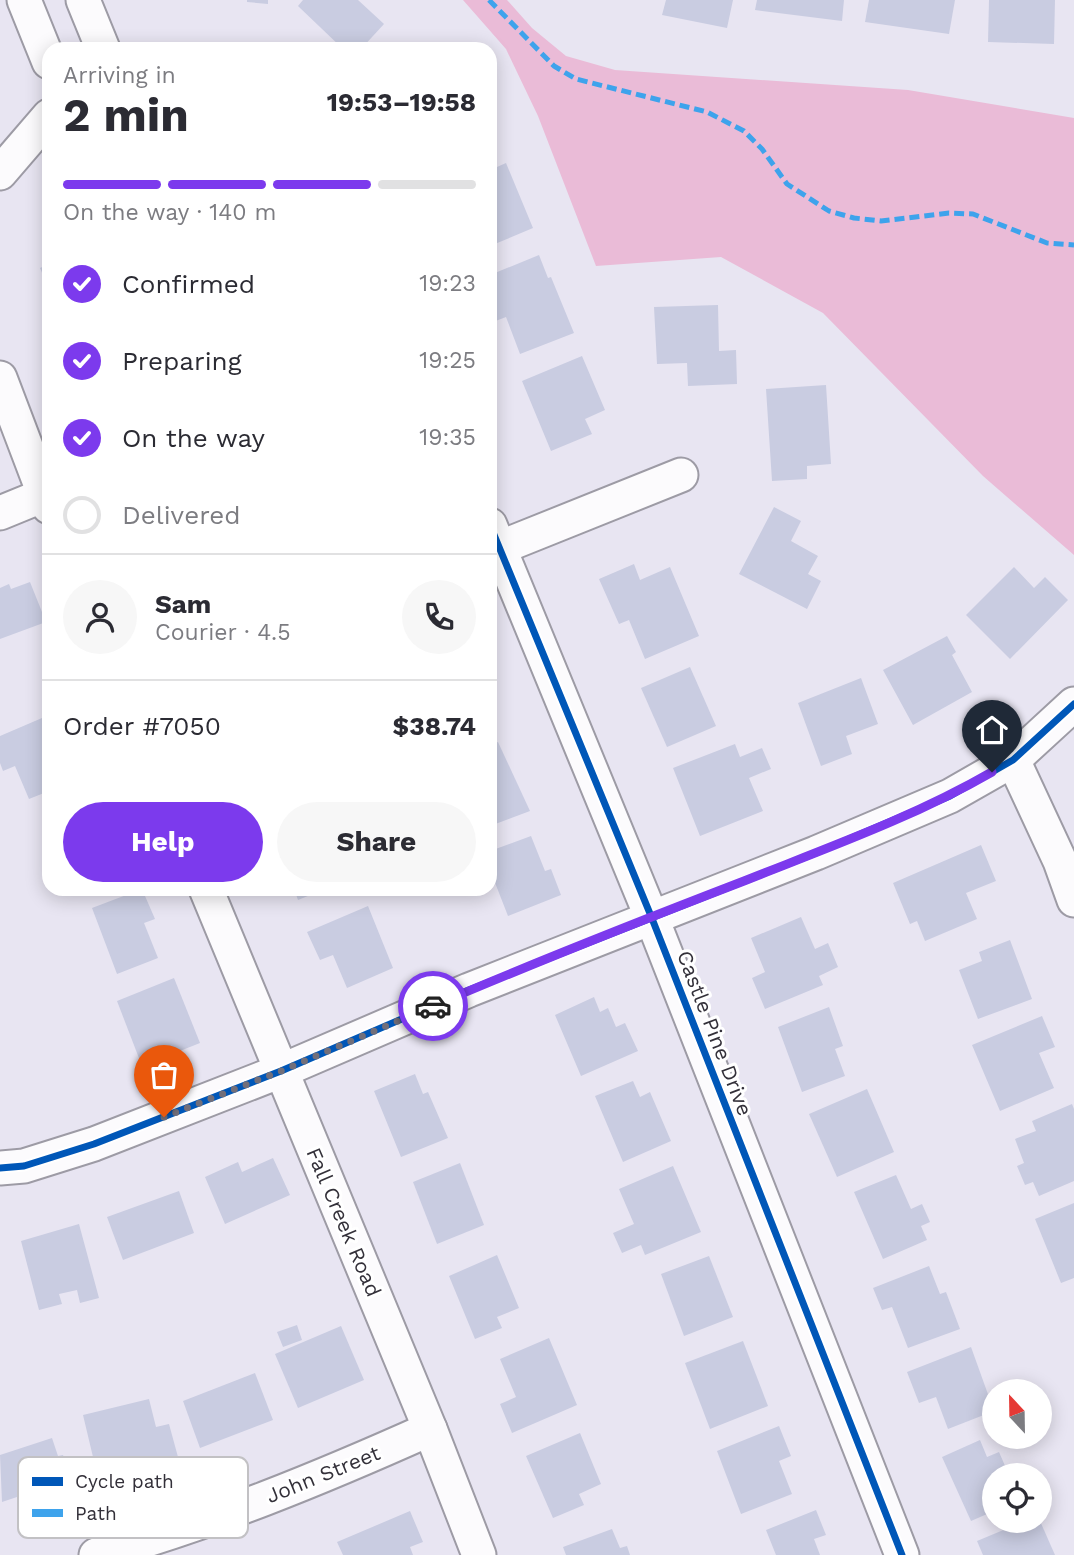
<!DOCTYPE html>
<html lang="en">
<head>
<meta charset="utf-8">
<style>
  :root { --surface:#fff; --page:#f7f7f7; --text:#2b2b33; --muted:#7c7c81; --line:#e1e1e2; --accent:#7c3aed }
  body { margin:0; font-family:"Work Sans",sans-serif; background:var(--page); color:var(--text); height:100vh; display:flex; flex-direction:column; font-size:26px; white-space:nowrap }
  * { box-sizing:border-box; margin:0 }
  p { font-size:23px; color:var(--muted) }
  .icon { flex:none; width:38px; height:38px; fill:none; stroke:currentColor; stroke-width:2; stroke-linecap:round; stroke-linejoin:round }
  .map { position:relative; flex:1; overflow:hidden }
  .sheet { position:absolute; left:42px; top:42px; width:455px; height:854px; display:flex; flex-direction:column; background:var(--surface); border-radius:21px; box-shadow:0 4px 18px #0003 }
  .sheet>* { flex:none }
  .needle { width:46px; rotate:338deg }
  .fabs { position:absolute; left:982px; top:1379px; display:grid; gap:14px }
  .fabs a { display:grid; place-items:center; width:70px; height:70px; border-radius:50%; background:var(--surface); box-shadow:0 4px 18px #0003; font-size:35px }
  .pin { position:absolute; display:grid; place-items:center; width:60px; height:60px; color:#fff; margin:-72px -30px; border-radius:50% 50% 50% 0; rotate:-45deg; box-shadow:0 0 7px #0007 }
  .pin .icon { rotate:45deg }
  .courier { position:absolute; display:grid; place-items:center; width:70px; height:70px; margin:-35px; border:5px solid #7c3aed; border-radius:50%; background:#fff; color:#222; box-shadow:0 2px 9px #0007 }
  .head em { font-style:normal; font-weight:700 }
  .head div { display:flex; flex-direction:column-reverse }
  .head { display:flex; align-items:center; justify-content:space-between; height:119px; padding:0 21px }
  h1 { font-size:46px; font-weight:700; line-height:52px }
  .bar { display:grid; grid-template-columns:repeat(4,1fr); gap:10px 7px; align-content:center; height:84px; padding:0 21px }
  .bar i { height:9px; border-radius:5px; background:var(--line) }
  .bar .active { background:var(--accent) }
  .bar p { grid-column:span 4 }
  .line { display:flex; align-items:center; gap:18px; padding:0 21px; border-top:2px solid var(--line) }
  .line div { flex:1 }
  .round { display:grid; place-items:center; flex:none; width:74px; height:74px; border-radius:37px; background:var(--page) }
  ol { padding:0 21px; list-style:none }
  li { display:flex; align-items:center; gap:21px; height:77px }
  li p { margin-inline-start:auto }
  li .icon { padding:7px; border-radius:50%; background:var(--accent); color:#fff; stroke-width:4 }
  li:last-child { color:var(--muted) }
  li i { width:38px; height:38px; border:4px solid var(--line); border-radius:50% }
  .cta { display:flex; gap:14px; margin-top:auto; padding:14px 21px }
  .cta a { flex:1; height:80px; border-radius:42px; background:var(--accent); color:#fff; font-size:28px; font-weight:700; line-height:80px; text-align:center }
  .cta a+a { background:var(--page); color:var(--text) }
  .map>svg:first-child { display:block }
  .green { fill:#eabbd7 }
  .building { fill:#c9cce1 }
  .lines { fill:none; stroke-linecap:round; stroke-linejoin:round }
  .street-casing { stroke:#9d9ba5; stroke-width:37 }
  .street { stroke:#fcfbfd; stroke-width:33 }
  .quiet { stroke:#3ea3ec; stroke-width:5; stroke-dasharray:10 5; stroke-linecap:butt }
  .cycleway-casing { stroke:#fff; stroke-width:11 }
  .cycleway { stroke:#0057b8; stroke-width:7 }
  .done { stroke:#726f7a; stroke-width:7; stroke-dasharray:0 12.6 }
  .route { stroke:#7c3aed; stroke-width:9 }
  .labels { text-anchor:middle; dominant-baseline:central; stroke-width:6; stroke-linejoin:round; paint-order:stroke }
  .street-label { font-size:21px; fill:#333039; stroke:#fff }
  .key { fill:#fff; stroke:#c2c1c4; stroke-width:2 }
  .key-label { font-size:19px; fill:#333039 }
</style>
</head>
<body>
<div class="map">
<svg width="1074" height="1555" viewBox="0 0 1074 1555">
  <rect width="100%" height="100%" fill="#e8e5f2"/>
  <path class="green" d="M463,0H507L532,28L566,56L615,70L908,90L1074,118V555L983,476L823,313L721,257L596,266L538,116L506,49Z"/>
  <g class="building">
    <path d="M247,0H268V4L247,2Z"/>
    <path d="M303,0H358L384,24L361,49H343L298,6Z"/>
    <path d="M666,0H733L727,28L662,15Z"/>
    <path d="M757,0H844L842,21L755,10Z"/>
    <path d="M869,0H955L949,34L865,22Z"/>
    <path d="M989,0H1055L1054,44L988,42Z"/>
    <path d="M490,151L497,167L506,163L533,228L490,246Z"/>
    <path d="M539,255L548,278L551,277L574,333L520,354L506,317L493,322L490,315V275Z"/>
    <path d="M49,264V289L40,268Z"/>
    <path d="M718,305L719,351L736,350L737,384L688,386L687,363L657,364L654,307Z"/>
    <path d="M582,356L605,410L585,419L592,434L551,451L522,381Z"/>
    <path d="M826,385L831,464L807,466V479L772,481L766,389Z"/>
    <path d="M774,507L801,521L791,541L818,556L808,574L821,581L807,609L739,574Z"/>
    <path d="M634,564L640,580L670,567L699,636L645,659L629,620L619,624L599,579Z"/>
    <path d="M1014,567L1034,588L1045,577L1068,600L1010,659L966,615Z"/>
    <path d="M30,582L46,622L0,639V588L9,584L11,589Z"/>
    <path d="M947,636L956,652L952,655L972,692L913,725L883,670Z"/>
    <path d="M690,667L716,726L667,747L641,688Z"/>
    <path d="M861,678L878,724L846,736L852,754L821,766L798,703Z"/>
    <path d="M49,715V791L29,799L15,766L3,771L0,763V736Z"/>
    <path d="M498,742L530,811L490,826V745Z"/>
    <path d="M735,744L740,757L762,748L771,769L749,778L763,811L700,836L673,768Z"/>
    <path d="M531,836L545,871L551,869L561,895L508,916L492,875L490,876V851Z"/>
    <path d="M981,845L996,881L966,893L977,919L925,941L917,921L910,924L893,883Z"/>
    <path d="M142,889L155,919L144,923L158,958L117,974L92,908Z"/>
    <path d="M294,889H325L298,900Z"/>
    <path d="M368,906L393,968L347,988L333,955L320,960L307,932Z"/>
    <path d="M801,917L815,949L828,943L838,967L819,976L823,985L765,1009L752,978L765,972L751,938Z"/>
    <path d="M1010,940L1032,999L978,1019L959,970L982,961L979,952Z"/>
    <path d="M174,978L200,1043L142,1066L117,1001Z"/>
    <path d="M594,997L600,1012L608,1008L616,1027L625,1023L638,1051L581,1076L555,1015Z"/>
    <path d="M829,1007L843,1046L835,1049L845,1076L802,1092L778,1027Z"/>
    <path d="M1042,1016L1055,1047L1039,1053L1054,1088L1000,1111L972,1045Z"/>
    <path d="M415,1074L423,1094L428,1092L448,1138L401,1157L374,1091Z"/>
    <path d="M633,1081L640,1097L650,1092L671,1141L623,1162L595,1096Z"/>
    <path d="M867,1089L894,1152L837,1177L809,1114Z"/>
    <path d="M1072,1104L1074,1109V1181L1039,1196L1033,1182L1025,1185L1017,1166L1024,1163L1015,1139L1036,1131L1032,1121Z"/>
    <path d="M273,1158L290,1195L225,1224L205,1177L238,1162L242,1172Z"/>
    <path d="M460,1163L484,1225L437,1244L413,1182Z"/>
    <path d="M673,1166L701,1232L645,1255L641,1245L622,1253L613,1233L634,1224L619,1189Z"/>
    <path d="M896,1175L911,1209L922,1204L930,1222L921,1226L927,1240L883,1259L854,1192Z"/>
    <path d="M179,1191L194,1233L123,1260L107,1217Z"/>
    <path d="M1074,1203V1278L1061,1283L1035,1219Z"/>
    <path d="M79,1224L99,1298L80,1303L77,1290L59,1294L62,1304L39,1310L21,1241Z"/>
    <path d="M497,1255L519,1308L497,1317L502,1328L475,1339L449,1276Z"/>
    <path d="M709,1256L733,1317L684,1336L661,1274Z"/>
    <path d="M929,1266L940,1294L946,1292L960,1329L908,1348L892,1307L882,1310L873,1288Z"/>
    <path d="M297,1325L302,1340L283,1347L277,1332Z"/>
    <path d="M341,1326L364,1380L298,1408L275,1354Z"/>
    <path d="M549,1338L577,1405L512,1433L500,1404L516,1397L500,1359Z"/>
    <path d="M743,1341L768,1406L710,1429L685,1363Z"/>
    <path d="M971,1347L994,1411L948,1429L936,1397L919,1403L907,1372Z"/>
    <path d="M255,1373L273,1420L200,1448L183,1401Z"/>
    <path d="M149,1399L156,1427L169,1424L178,1457L98,1478L83,1415Z"/>
    <path d="M779,1426L791,1456L779,1461L792,1494L741,1514L717,1451Z"/>
    <path d="M580,1433L601,1484L579,1494L584,1505L553,1518L526,1456Z"/>
    <path d="M52,1438L58,1456L63,1455L71,1479L2,1502L0,1455Z"/>
    <path d="M980,1440L987,1457L999,1452L1009,1475H994V1511L971,1521L942,1457Z"/>
    <path d="M816,1510L826,1535L814,1539L820,1555H776L766,1530Z"/>
    <path d="M410,1511L423,1542L410,1547L413,1555H343L337,1542Z"/>
    <path d="M1025,1521H1040L1055,1555H983L977,1541Z"/>
    <path d="M612,1529L620,1548L627,1546L630,1555H566L563,1547Z"/>
  </g>
  <g class="lines">
    <g class="street-casing">
      <g id="street">
        <path d="M24,0L49,62"/>
        <path d="M83,0L103,49"/>
        <path d="M0,173L49,116"/>
        <path d="M0,378L49,507"/>
        <path d="M0,513L44,495"/>
        <path d="M490,525L651,916L902,1555"/>
        <path d="M499,548L681,475"/>
        <path d="M1013,760L1060,861L1074,900"/>
        <path d="M206,889L430,1429L479,1555"/>
        <path d="M0,1168L24,1166L94,1144L281,1071L469,990L816,853L950,796L1013,760L1074,704"/>
        <path d="M96,1555C209,1524 323,1477 430,1429"/>
      </g>
    </g>
    <use href="#street" class="street"/>
    <path class="quiet" d="M489,0L554,66L576,79L707,112L744,131L762,149L787,184L829,211L854,218L881,221L949,213L973,214L1047,243L1074,245"/>
    <g class="cycleway-casing">
      <g id="cycleway">
        <path d="M490,525L651,916L902,1555"/>
        <path d="M0,1168L24,1166L94,1144L281,1071L469,990L816,853L950,796L1013,760L1074,704"/>
      </g>
    </g>
    <use href="#cycleway" class="cycleway"/>
  </g>
  <g class="lines">
    <path class="done" d="M164,1117L281,1071L433,1006"/>
    <path class="route" d="M433,1006C536,962 640,921 744,881C827,848 914,817 992,772"/>
  </g>
  <g class="labels">
    <g class="street-label">
      <text transform="translate(715 1033) rotate(69)">Castle Pine Drive</text>
      <text transform="translate(344 1222) rotate(67)">Fall Creek Road</text>
      <text transform="translate(323 1474) rotate(-22)">John Street</text>
    </g>
  </g>
  <rect x="18" y="1457" width="230" height="81" rx="10" class="key"/>
  <rect x="32" y="1477" width="31" height="9" fill="#0057b8"/>
  <rect x="32" y="1509" width="31" height="8" fill="#3ea3ec"/>
  <g class="key-label">
    <text x="75" y="1488">Cycle path</text>
    <text x="75" y="1520">Path</text>
  </g>
</svg>
<div class="fabs">
<a><svg class="needle" viewBox="-14 -14 28 28"><path d="M0-13l5 13h-10z" fill="#e53935"/><path d="M0 13l5-13h-10z" fill="#7c7c81"/></svg></a>
<a><svg class="icon" aria-label="locate" viewBox="0 0 24 24"><circle cx="12" cy="12" r="6"/><path d="M12 2v4M12 18v4M2 12h4M18 12h4"/></svg></a>
</div>
<div class="pin" style="left:164px;top:1117px;background:#ea580c"><svg class="icon" aria-label="bag" viewBox="0 0 24 24"><path d="M5 8h14l-1 12H6zM9 8a3 3 0 0 1 6 0"/></svg></div>
<div class="pin" style="left:992px;top:772px;background:#1f2937"><svg class="icon" aria-label="home" viewBox="0 0 24 24"><path d="M3 11l9-7 9 7M6 9v11h12V9"/></svg></div>
<div class="courier" style="left:433px;top:1006px"><svg class="icon" aria-label="car" viewBox="0 0 24 24"><path d="M5 17H2v-5l4-1 3-4h7l3 4 3 1v5h-3M9 17h6M6 11h13"/><circle cx="7" cy="17" r="2"/><circle cx="17" cy="17" r="2"/></svg></div>
<section class="sheet">
<div class="head"><div><h1>2 min</h1><p>Arriving in</p></div><em>19:53–19:58</em></div>
<div class="bar"><i class="active"></i><i class="active"></i><i class="active"></i><i></i><p>On the way · 140 m</p></div>
<ol>
<li><svg class="icon" aria-label="check" viewBox="0 0 24 24"><path d="M5 12l5 5 9-10"/></svg>Confirmed<p>19:23</p></li>
<li><svg class="icon" aria-label="check" viewBox="0 0 24 24"><path d="M5 12l5 5 9-10"/></svg>Preparing<p>19:25</p></li>
<li><svg class="icon" aria-label="check" viewBox="0 0 24 24"><path d="M5 12l5 5 9-10"/></svg>On the way<p>19:35</p></li>
<li><i></i>Delivered</li>
</ol>
<div class="line" style="height:126px"><a class="round"><svg class="icon" aria-label="person" viewBox="0 0 24 24"><circle cx="12" cy="8" r="4"/><path d="M4 21q1-7 8-7t8 7"/></svg></a><div><b>Sam</b><p>Courier · 4.5</p></div><a class="round"><svg class="icon" aria-label="phone" viewBox="0 0 24 24"><path d="M5 4h4l2 5-3 2q2 4 5 5l2-3 5 2v4C11 20 4 13 5 4z"/></svg></a></div>
<div class="line" style="height:91px"><div>Order #7050</div><b>$38.74</b></div>
<div class="cta"><a>Help</a><a>Share</a></div>
</section>
</div>
</body>
</html>
